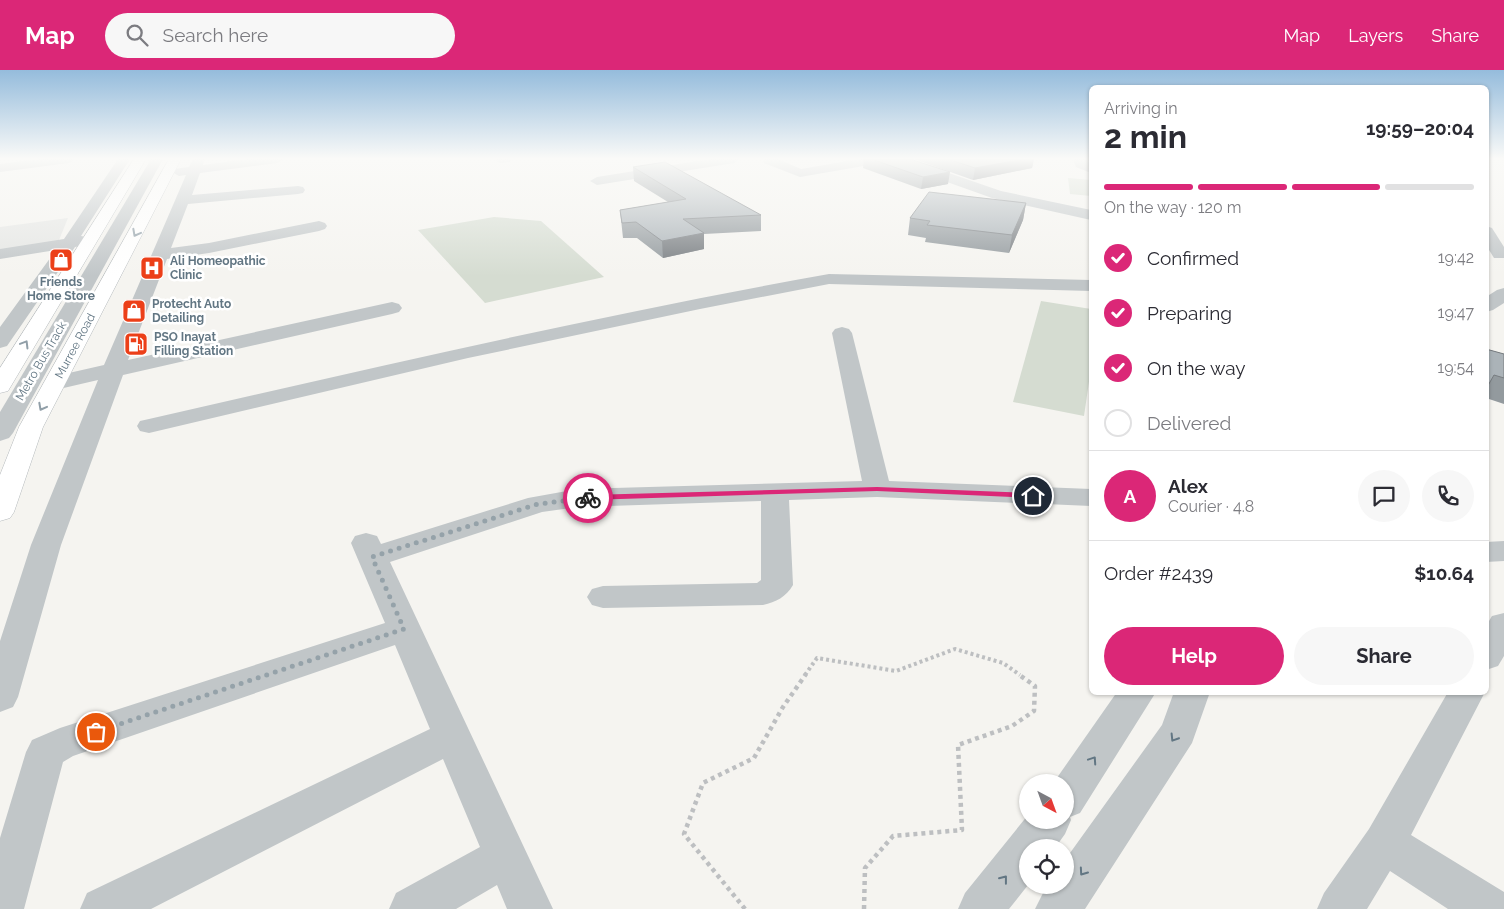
<!DOCTYPE html>
<html lang="en">
<head>
<meta charset="utf-8">
<style>
  :root { --surface:#fff; --page:#f7f7f7; --text:#2b2b33; --muted:#7c7c81; --line:#e1e1e2; --accent:#db2777 }
  body { margin:0; font-family:Raleway,sans-serif; background:var(--page); color:var(--text); height:100vh; display:flex; flex-direction:column; font-size:19px; white-space:nowrap }
  * { box-sizing:border-box; margin:0 }
  p { font-size:16px; color:var(--muted) }
  .icon { flex:none; width:28px; height:28px; fill:none; stroke:currentColor; stroke-width:2; stroke-linecap:round; stroke-linejoin:round }
  .map { position:relative; flex:1; overflow:hidden }
  .side { position:absolute; left:1089px; top:15px; width:400px; height:610px; display:flex; flex-direction:column; background:var(--surface); border-radius:8px; box-shadow:0 1px 4px #0004 }
  .side>* { flex:none }
  .needle { width:32px; rotate:139deg }
  .fabs { position:absolute; left:1019px; top:704px; display:grid; gap:10px }
  .fabs a { display:grid; place-items:center; width:55px; height:55px; border-radius:50%; background:var(--surface); box-shadow:0 1px 4px #0004; font-size:25px }
  .pin { position:absolute; display:grid; place-items:center; width:42px; height:42px; color:#fff; margin:-21px; border:2px solid #fff; border-radius:50%; box-shadow:0 1px 5px #0007 }
  .courier { position:absolute; display:grid; place-items:center; width:50px; height:50px; margin:-25px; border:4px solid #db2777; border-radius:50%; background:#fff; color:#222; box-shadow:0 1px 6px #0007 }
  .summary em { font-style:normal; font-weight:700 }
  .summary div { display:flex; flex-direction:column-reverse }
  .summary { display:flex; align-items:center; justify-content:space-between; height:85px; padding:0 15px }
  h1 { font-size:32px; font-weight:700; line-height:38px }
  .bar { display:grid; grid-template-columns:repeat(4,1fr); gap:8px 5px; align-content:center; height:60px; padding:0 15px }
  .bar i { height:6px; border-radius:4px; background:var(--line) }
  .bar .current { background:var(--accent) }
  .bar p { grid-column:span 4 }
  .line { display:flex; align-items:center; gap:12px; padding:0 15px; border-top:1px solid var(--line) }
  .line div { flex:1 }
  .round { display:grid; place-items:center; flex:none; width:52px; height:52px; border-radius:26px; background:var(--page) }
  ol { padding:0 15px; list-style:none }
  li { display:flex; align-items:center; gap:15px; height:55px }
  li p { margin-inline-start:auto }
  li .icon { padding:5px; border-radius:50%; background:var(--accent); color:#fff; stroke-width:4 }
  li:last-child { color:var(--muted) }
  li i { width:28px; height:28px; border:2px solid var(--line); border-radius:50% }
  .primary-button { display:flex; gap:10px; margin-top:auto; padding:10px 15px }
  .primary-button a { flex:1; height:58px; border-radius:30px; background:var(--accent); color:#fff; font-size:20px; font-weight:700; line-height:58px; text-align:center }
  .primary-button a+a { background:var(--page); color:var(--text) }
  header { display:flex; align-items:center; gap:30px; box-sizing:border-box; height:70px; padding:0 25px; background:var(--accent); color:#fff }
  header strong { font-size:24px }
  nav { display:flex; gap:28px; margin-inline-start:auto; font-size:18px }
  .search { width:350px; height:45px; background:var(--page); display:flex; align-items:center; gap:12px; box-sizing:border-box; padding:0 18px; border-radius:28px; color:var(--muted); font-size:19px }
  .map>svg:first-child { display:block }
  .built { fill:#e5e6e4 }
  .green { fill:#d5dcd1 }
  .lines { fill:none; stroke-linecap:round; stroke-linejoin:round }
  .major-casing { stroke:#b4b9bc; stroke-width:1 }
  .path-far1 { stroke:#bdbfc1; stroke-width:4; stroke-dasharray:3 3; stroke-linecap:butt }
  .path { stroke:#bdbfc1; stroke-width:4.5; stroke-dasharray:4 4; stroke-linecap:butt }
  .minor { fill:#c1c6c8; fill-rule:evenodd }
  .major { fill:#fff; fill-rule:evenodd }
  .wall { fill:#939a9e }
  .shaded-wall { fill:#787d81 }
  .building { fill:#abb3b8; stroke:#787d81 }
  .oneway { stroke:#919fa8 }
  .oneway2 { stroke:#627683 }
  .route { fill:#db2777 }
  .done { stroke:#95a2a9; stroke-width:5; stroke-dasharray:0 9 }
  .labels { text-anchor:middle; dominant-baseline:central; stroke-width:5; stroke-linejoin:round; paint-order:stroke }
  .far-poi-label { font-size:12px; font-weight:bold; fill:#627683; stroke:#fff; text-anchor:start }
  .far-street-label { font-size:12px; fill:#627683; stroke:#fff }
</style>
</head>
<body>
<header>
<strong>Map</strong>
<div class="search"><svg class="icon" aria-label="search" viewBox="0 0 24 24"><circle cx="10" cy="10" r="6"/><path d="M15 15l6 6"/></svg>Search here</div>
<nav><a>Map</a><a>Layers</a><a>Share</a></nav>
</header>
<div class="map">
<svg width="1504" height="839" viewBox="0 0 1504 839">
  <rect width="100%" height="100%" fill="#f5f4f0"/>
  <path class="built" d="M68,148L57,175L0,183V157Z"/>
  <g class="green">
    <path d="M1068,108L1091,110V126L1070,124Z"/>
    <path d="M494,147L541,151L604,207L485,233L418,160Z"/>
    <path d="M1041,231L1091,239V298L1084,346L1013,332Z"/>
  </g>
  <g class="lines">
    <g class="major-casing">
      <g id="major">
        <path d="M134,89H146L11,316L8,321L0,323V298Z"/>
        <path d="M169,89H181L43,357L14,442L10,448L0,451V405L19,357Z"/>
      </g>
    </g>
    <path class="path-far1" d="M805,605L817,588L896,601L955,579L1003,593L1020,605"/>
    <g class="path">
      <path d="M745,839L684,764L703,713L754,688L783,637L806,604"/>
      <path d="M864,839L865,798L893,766L962,760L958,675L1012,656L1034,641L1035,616L1018,604"/>
    </g>
    <g class="minor">
      <path d="M39,89H75L69,93L0,102V94Z"/>
      <path d="M118,89H130L81,166L86,167L88,171L86,175L75,177L7,276L0,278V257L56,180L0,189V179L64,169Z"/>
      <path d="M151,89H163L13,363L9,368L0,371V342Z"/>
      <path d="M193,89H205L203,95L248,89H283L277,93L200,103L192,125L298,116L303,117L305,120L303,123L298,124L188,134L171,178L209,173L319,151L325,153L327,156L325,159L319,161L209,183L167,189L128,290L392,232L399,234L402,238L399,242L392,244L123,305L61,475L18,627L13,637L0,642V571L31,475L98,310L55,320L47,318L44,313L47,308L104,295L186,105L179,106L172,102L174,99L189,97Z"/>
      <path d="M494,89H511L510,92L500,93Z"/>
      <path d="M710,89H740L734,93L597,115L590,111L597,107Z"/>
      <path d="M763,89H778L801,99L859,89H887L881,93L800,107L764,93Z"/>
      <path d="M890,89H908L1001,121L1091,140V150L992,128L891,92Z"/>
      <path d="M1073,89H1085L1091,94V103L1076,97Z"/>
      <path d="M1486,156L1492,158L1504,177V188H1494L1486,175Z"/>
      <path d="M829,204L1091,210V221L829,214L700,239L468,288L149,363L140,361L137,356L140,351L149,349C375,297 601,245 829,204Z"/>
      <path d="M1504,218V233L1493,240L1486,242V227L1497,220Z"/>
      <path d="M842,257L849,259L852,263L889,411L1091,419V436L877,427L789,430L793,515C786,527 776,532 763,535L603,538L592,535L587,527L592,519L603,516L757,513L761,510V431L578,437L542,442L390,492L553,839H507L497,815L456,839H389L396,823L480,777L443,689L151,839H80L87,823L430,659L395,575L73,686L63,692L24,839H0V768L26,682L32,670L60,658L385,553L351,473L355,466L366,463L377,466L381,474L528,428L578,419L862,411L832,263L835,259Z"/>
      <path d="M1504,471V491L1486,492V472Z"/>
      <path d="M1504,543V586L1498,596L1486,600V556L1492,546Z"/>
      <path d="M1117,622H1156L1080,743L1070,747L1071,750L1065,764L1055,778H1028V815L1009,839H958L965,823L1028,745V750H1065V712H1054Z"/>
      <path d="M1174,622H1210L1192,673L1085,839H1035L1047,815H1065V790L1162,655Z"/>
      <path d="M1448,622H1485L1411,765L1504,822V839H1448L1390,801L1367,839H1317L1324,823L1369,759Z"/>
    </g>
    <use href="#major" class="major"/>
  </g>
  <g class="wall">
    <path d="M864,89H910L948,114L921,119L863,98Z"/>
    <path d="M914,89H1034L1032,98L973,110Z"/>
    <path d="M633,97L761,145V161L704,164V179L663,188L637,168H623L620,140L668,132L634,111Z"/>
    <path d="M1026,133L1023,150L1009,183L925,172L926,168L908,165L910,148Z"/>
    <path d="M1486,279L1504,284V334L1486,328Z"/>
  </g>
  <g class="shaded-wall">
    <path d="M1024,89H1034L1032,98L973,110L975,98Z"/>
    <path d="M950,102L948,114L921,119L923,107Z"/>
    <path d="M1026,133L1023,150L1009,183L1012,165Z"/>
    <path d="M704,163V179L663,188L662,171Z"/>
  </g>
  <g class="building">
    <path d="M871,89H910L950,102L923,107Z"/>
    <path d="M948,89H1024L975,98Z"/>
    <path d="M665,92L761,145L683,149L704,163L662,171L636,152L622,153L620,140L686,129L633,97Z"/>
    <path d="M929,122L1026,133L1012,165L927,155L930,151L910,148Z"/>
    <path d="M1486,279L1504,284V308L1494,305L1486,319Z"/>
  </g>
  <defs><path id="oneway-chevron" d="M-2-3.5L2.5 0L-2 3.5" fill="none" stroke-width="1.6" stroke-linecap="round" stroke-linejoin="round" transform="scale(1.25)"/></defs>
  <g class="oneway">
    <use href="#oneway-chevron" transform="translate(136 163) rotate(118)"/>
    <use href="#oneway-chevron" transform="translate(25 274) rotate(-59)"/>
    <use href="#oneway-chevron" transform="translate(42 337) rotate(118)"/>
  </g>
  <g class="oneway2">
    <use href="#oneway-chevron" transform="translate(1174 668) rotate(122)"/>
    <use href="#oneway-chevron" transform="translate(1093 690) rotate(-56)"/>
    <use href="#oneway-chevron" transform="translate(1083 802) rotate(125)"/>
    <use href="#oneway-chevron" transform="translate(1004 809) rotate(-52)"/>
  </g>
  <linearGradient id="sky" x2="0" y2="1"><stop stop-color="#95bcdc"/><stop offset="0.43" stop-color="#fafaf8"/><stop offset="1" stop-color="#fafaf8" stop-opacity="0"/></linearGradient>
  <rect width="1504" height="206" fill="url(#sky)"/>
  <path class="route" d="M877,417L1033,423L1037,426L1033,428L877,421L588,430L584,428L588,425Z"/>
  <g class="lines">
    <path class="done" d="M96,662L404,559L372,487L538,434L588,428"/>
  </g>
  <defs>
    <g id="shop-square" transform="scale(1.25)"><rect x="-9" y="-9" width="18" height="18" rx="4" fill="#ec3f18" stroke="#fff"/><path d="M-5-2.5h2.3a2.7 3.5 0 0 1 5.4 0H5L5.5 6h-11ZM-1.5-2.5h3a1.5 2.3 0 0 0-3 0Z" fill="#fff"/></g>
    <g id="hospital-square" transform="scale(1.25)"><rect x="-9" y="-9" width="18" height="18" rx="4" fill="#ec3f18" stroke="#fff"/><path d="M-5-5h3v3.5h4V-5h3V5h-3V1.5h-4V5h-3Z" fill="#fff"/></g>
    <g id="fuel-square" transform="scale(1.25)"><rect x="-9" y="-9" width="18" height="18" rx="4" fill="#ec3f18" stroke="#fff"/><path d="M-5.5-6h7V0h2V4h1.3V-2.5L3-4.5l.8-.8L6-3V5H2.5V1h-1V6h-7ZM-4.2-4.7v3.2H.2V-4.7Z" fill="#fff"/></g>
  </defs>
  <g fill-rule="evenodd">
    <use href="#shop-square" x="61" y="190"/>
    <use href="#hospital-square" x="152" y="198"/>
    <use href="#shop-square" x="134" y="241"/>
    <use href="#fuel-square" x="136" y="274"/>
  </g>
  <g class="labels">
    <g class="far-poi-label">
      <text x="170" y="191">Ali Homeopathic<tspan x="170" dy="14">Clinic</tspan></text>
      <text x="61" y="212" text-anchor="middle">Friends<tspan x="61" dy="14">Home Store</tspan></text>
      <text x="152" y="234">Protecht Auto<tspan x="152" dy="14">Detailing</tspan></text>
      <text x="154" y="267">PSO Inayat<tspan x="154" dy="14">Filling Station</tspan></text>
    </g>
    <g class="far-street-label">
      <text transform="translate(75 276) rotate(-62)">Murree Road</text>
      <text transform="translate(41 291) rotate(-60)">Metro Bus Track</text>
    </g>
  </g>
</svg>
<div class="fabs">
<a><svg class="needle" viewBox="-14 -14 28 28"><path d="M0-13l5 13h-10z" fill="#e53935"/><path d="M0 13l5-13h-10z" fill="#7c7c81"/></svg></a>
<a><svg class="icon" aria-label="locate" viewBox="0 0 24 24"><circle cx="12" cy="12" r="6"/><path d="M12 2v4M12 18v4M2 12h4M18 12h4"/></svg></a>
</div>
<div class="pin" style="left:96px;top:662px;background:#ea580c"><svg class="icon" aria-label="bag" viewBox="0 0 24 24"><path d="M5 8h14l-1 12H6zM9 8a3 3 0 0 1 6 0"/></svg></div>
<div class="pin" style="left:1033px;top:426px;background:#1f2937"><svg class="icon" aria-label="home" viewBox="0 0 24 24"><path d="M3 11l9-7 9 7M6 9v11h12V9"/></svg></div>
<div class="courier" style="left:588px;top:428px"><svg class="icon" aria-label="bike" viewBox="0 0 24 24"><circle cx="6" cy="16" r="4"/><circle cx="18" cy="16" r="4"/><path d="M6 16l4-8h5l3 8M10 8l3 8H6M13 5h3"/></svg></div>
<section class="side">
<div class="summary"><div><h1>2 min</h1><p>Arriving in</p></div><em>19:59–20:04</em></div>
<div class="bar"><i class="current"></i><i class="current"></i><i class="current"></i><i></i><p>On the way · 120 m</p></div>
<ol>
<li><svg class="icon" aria-label="check" viewBox="0 0 24 24"><path d="M5 12l5 5 9-10"/></svg>Confirmed<p>19:42</p></li>
<li><svg class="icon" aria-label="check" viewBox="0 0 24 24"><path d="M5 12l5 5 9-10"/></svg>Preparing<p>19:47</p></li>
<li><svg class="icon" aria-label="check" viewBox="0 0 24 24"><path d="M5 12l5 5 9-10"/></svg>On the way<p>19:54</p></li>
<li><i></i>Delivered</li>
</ol>
<div class="line" style="height:90px"><b class="round" style="background:var(--accent);color:#fff">A</b><div><b>Alex</b><p>Courier · 4.8</p></div><a class="round"><svg class="icon" aria-label="chat" viewBox="0 0 24 24"><path d="M4 5h16v11H9l-5 4z"/></svg></a><a class="round"><svg class="icon" aria-label="phone" viewBox="0 0 24 24"><path d="M5 4h4l2 5-3 2q2 4 5 5l2-3 5 2v4C11 20 4 13 5 4z"/></svg></a></div>
<div class="line" style="height:65px"><div>Order #2439</div><b>$10.64</b></div>
<div class="primary-button"><a>Help</a><a>Share</a></div>
</section>
</div>
</body>
</html>
